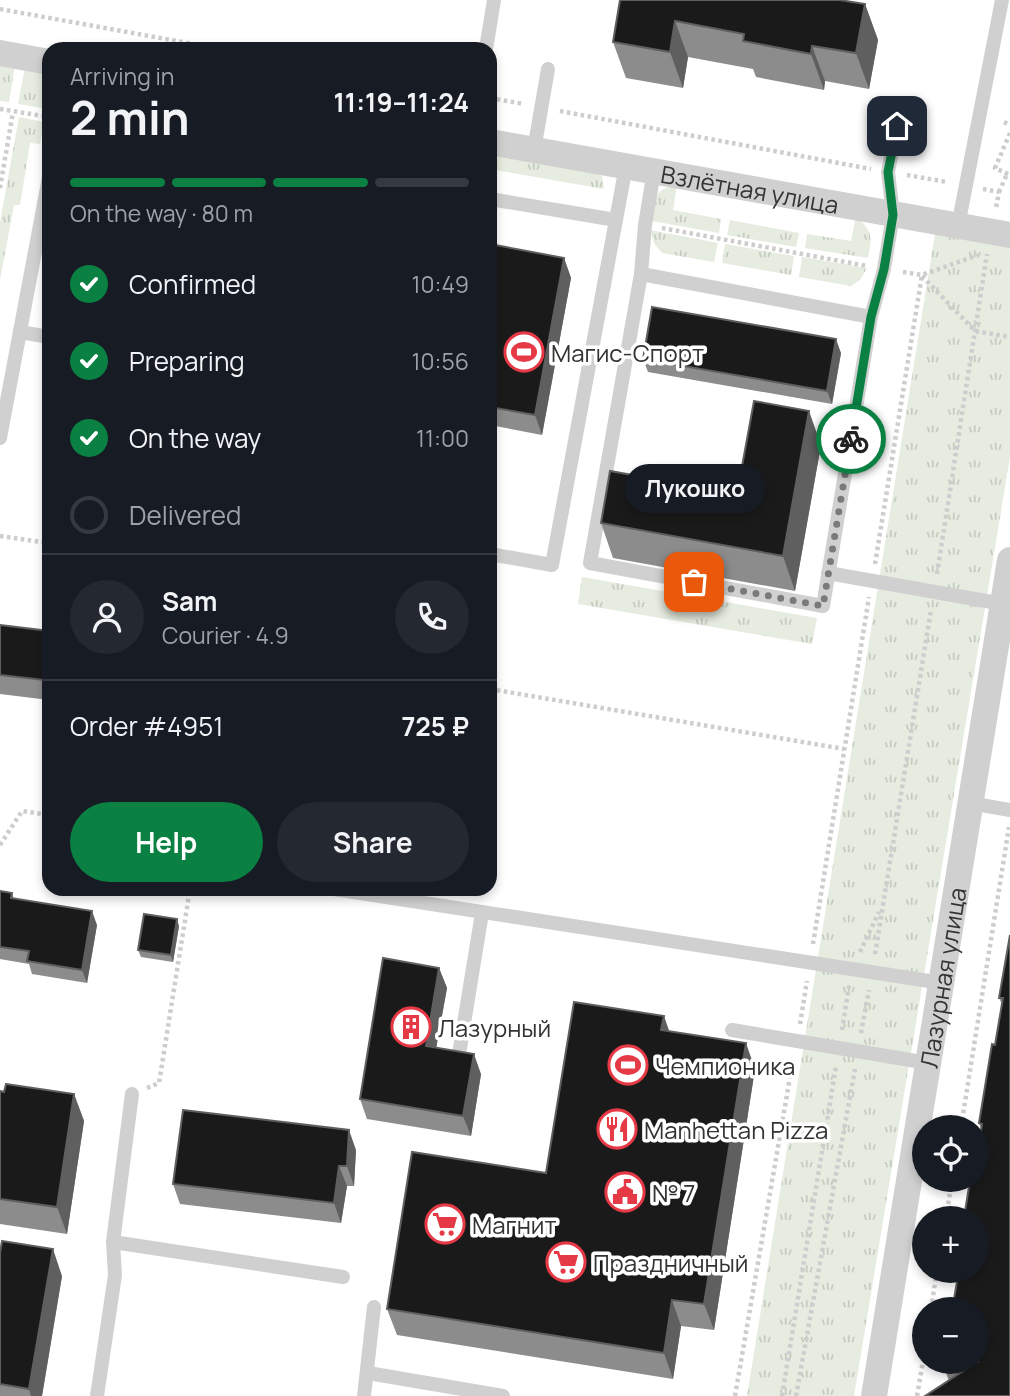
<!DOCTYPE html>
<html lang="en">
<head>
<meta charset="utf-8">
<style>
  :root { --surface:#171b24; --page:#242831; --text:#f1f3f6; --muted:#9ea1a6; --line:#363941; --accent:#0b8043 }
  body { margin:0; font-family:Manrope,sans-serif; background:var(--page); color:var(--text); height:100vh; display:flex; flex-direction:column; font-size:26px; white-space:nowrap }
  * { box-sizing:border-box; margin:0 }
  p { font-size:23px; color:var(--muted) }
  .icon { flex:none; width:38px; height:38px; fill:none; stroke:currentColor; stroke-width:2; stroke-linecap:round; stroke-linejoin:round }
  .map { position:relative; flex:1; overflow:hidden }
  .drawer { position:absolute; left:42px; top:42px; width:455px; height:854px; display:flex; flex-direction:column; background:var(--surface); border-radius:21px; box-shadow:0 4px 10px #0003 }
  .drawer>* { flex:none }
  .controls { position:absolute; left:912px; top:1115px; display:grid; gap:14px }
  .controls a { display:grid; place-items:center; width:77px; height:77px; border-radius:50%; background:var(--surface); box-shadow:0 4px 10px #0003; font-size:35px }
  .pin { position:absolute; display:grid; place-items:center; width:60px; height:60px; color:#fff; margin:-30px; border-radius:14px; box-shadow:0 4px 10px #0006 }
  .courier { position:absolute; display:grid; place-items:center; width:70px; height:70px; margin:-35px; border:5px solid #0b8043; border-radius:50%; background:#fff; color:#222; box-shadow:0 2px 9px #0007 }
  .bubble { position:absolute; height:49px; border-radius:24px; background:var(--surface); box-shadow:0 4px 10px #0003; font-size:23px; font-weight:700; line-height:49px; text-align:center }
  .headline em { font-style:normal; font-weight:700 }
  .headline div { display:flex; flex-direction:column-reverse }
  .headline { display:flex; align-items:center; justify-content:space-between; height:119px; padding:0 28px }
  h1 { font-size:46px; font-weight:700; line-height:52px }
  .bar { display:grid; grid-template-columns:repeat(4,1fr); gap:10px 7px; align-content:center; height:84px; padding:0 28px }
  .bar i { height:9px; border-radius:5px; background:var(--line) }
  .bar .active { background:var(--accent) }
  .bar p { grid-column:span 4 }
  .line { display:flex; align-items:center; gap:18px; padding:0 28px; border-top:2px solid var(--line) }
  .line div { flex:1 }
  .round { display:grid; place-items:center; flex:none; width:74px; height:74px; border-radius:37px; background:var(--page) }
  ol { padding:0 28px; list-style:none }
  li { display:flex; align-items:center; gap:21px; height:77px }
  li p { margin-inline-start:auto }
  li .icon { padding:7px; border-radius:50%; background:var(--accent); color:#fff; stroke-width:4 }
  li:last-child { color:var(--muted) }
  li i { width:38px; height:38px; border:4px solid var(--line); border-radius:50% }
  .button { display:flex; gap:14px; margin-top:auto; padding:14px 28px }
  .button a { flex:1; height:80px; border-radius:42px; background:var(--accent); color:#fff; font-size:28px; font-weight:700; line-height:80px; text-align:center }
  .button a+a { background:var(--page); color:var(--text) }
  .map>svg:first-child { display:block }
  .grass { fill:url(#grass-tufts) }
  .lines { fill:none; stroke-linecap:round; stroke-linejoin:round }
  .path { stroke:#cdcdcd; stroke-width:4.5; stroke-dasharray:3.5 3.5; stroke-linecap:butt }
  .service { stroke:#d0d0d0; stroke-width:14 }
  .minor { stroke:#d0d0d0; stroke-width:26 }
  .wall { fill:#8c8c8c }
  .shaded-wall { fill:#5f5f5f }
  .building { fill:#1a1a1a; stroke:#5f5f5f; stroke-width:2 }
  .done { stroke:#7a7a7a; stroke-width:7; stroke-dasharray:0 12.6 }
  .route { stroke:#0b8043; stroke-width:9 }
  .labels { text-anchor:middle; dominant-baseline:central; stroke-width:7; stroke-linejoin:round; paint-order:stroke }
  .street-label { font-size:24px; fill:#333; stroke:#fff }
  .poi-label { font-size:24px; fill:#333; stroke:#fff; text-anchor:start }
</style>
</head>
<body>
<div class="map">
<svg width="1010" height="1396" viewBox="0 0 1010 1396">
  <defs>
    <pattern id="grass-tufts" width="24" height="20" patternUnits="userSpaceOnUse" patternTransform="scale(1.75)"><rect width="24" height="20" fill="#e6ecdf"/><path d="M3 7l-1-3M5 7V3M7 7l1-3M15 17l-1-3M17 17v-4M19 17l1-3" fill="none" stroke="#c6cbc0"/></pattern>
  </defs>
  <rect width="100%" height="100%" fill="#fff"/>
  <g class="grass">
    <path d="M0,64L15,65L9,102L0,101Z"/>
    <path d="M25,67L42,72L47,78L48,109L18,104Z"/>
    <path d="M19,117L44,122L40,144L30,143L20,205H14L0,280V222Z"/>
    <path d="M490,152L596,170L602,176L604,189L490,169Z"/>
    <path d="M677,185L673,210L721,219L719,233L652,221C655,199 653,189 677,185Z"/>
    <path d="M856,216C873,232 872,236 868,258L805,248L807,234L851,241Z"/>
    <path d="M730,220L799,233L796,247L727,235Z"/>
    <path d="M650,230L718,243L714,262L662,253L654,243Z"/>
    <path d="M935,234L1006,245L1010,249V457L854,1396H747Z"/>
    <path d="M725,244L794,256L791,275L722,263Z"/>
    <path d="M802,257L867,268L860,280L851,286L799,277Z"/>
    <path d="M582,577L817,618L812,644L578,604Z"/>
  </g>
  <g class="lines">
    <g class="path">
      <path d="M0,9L221,49"/>
      <path d="M490,98L524,104"/>
      <path d="M0,109L49,117"/>
      <path d="M560,111L871,169"/>
      <path d="M1004,122L1010,125"/>
      <path d="M1010,133L995,168L1010,175"/>
      <path d="M907,175L947,182"/>
      <path d="M0,188L13,112"/>
      <path d="M983,189L999,192L996,208"/>
      <path d="M999,192L1007,174"/>
      <path d="M662,228L867,266"/>
      <path d="M903,272L922,275L978,255"/>
      <path d="M922,276L975,331L1010,337"/>
      <path d="M0,536L49,543"/>
      <path d="M875,564L922,275"/>
      <path d="M937,574L987,254"/>
      <path d="M490,689L844,749"/>
      <path d="M0,845L22,811L49,815"/>
      <path d="M813,944L869,597"/>
      <path d="M860,952L879,912"/>
      <path d="M875,954L931,610"/>
      <path d="M800,1024L807,981"/>
      <path d="M842,1030L849,986"/>
      <path d="M861,1033L869,990"/>
      <path d="M147,1088L159,1083L190,889"/>
      <path d="M961,1127L1009,827"/>
      <path d="M946,1218L952,1180"/>
      <path d="M931,1309L937,1270"/>
      <path d="M735,1396L793,1060"/>
      <path d="M782,1396L836,1066"/>
      <path d="M796,1396L855,1069"/>
      <path d="M917,1396L924,1355"/>
    </g>
    <g class="service">
      <path d="M486,49L494,0"/>
      <path d="M534,150L548,69"/>
      <path d="M654,171L645,225L641,274L590,563L823,606L871,317L884,269L893,215L888,172L897,126"/>
      <path d="M490,199L616,220"/>
      <path d="M958,226L1002,0"/>
      <path d="M641,274L871,317"/>
      <path d="M20,332L49,337"/>
      <path d="M0,438L49,177"/>
      <path d="M490,554L552,565L626,166"/>
      <path d="M828,573L1003,604"/>
      <path d="M970,803L1010,810"/>
      <path d="M334,889L942,983"/>
      <path d="M732,1030L928,1063"/>
      <path d="M459,1054L482,913"/>
      <path d="M113,1242L343,1277"/>
      <path d="M368,1373L503,1396"/>
      <path d="M97,1396L115,1275L113,1242L132,1094"/>
      <path d="M364,1396L374,1307"/>
    </g>
    <g class="minor">
      <path d="M0,53L49,62"/>
      <path id="s1" d="M490,142L1010,235"/>
      <path id="s2" d="M874,1396L1010,560"/>
    </g>
  </g>
  <g class="wall">
    <path d="M620,0L865,4L878,40L869,89L825,81L824,90L756,77L753,69L688,57L683,88L626,78L613,42Z"/>
    <path d="M490,244L564,258L571,278L542,435L490,425Z"/>
    <path d="M49,250V304L43,287Z"/>
    <path d="M841,353L832,404L648,372L643,359Z"/>
    <path d="M821,445L795,591L613,558L601,523L737,494Z"/>
    <path d="M0,625L49,631V700L0,694Z"/>
    <path d="M0,891L12,893L14,899L97,925L87,983L32,974L29,964L0,959Z"/>
    <path d="M179,926L173,962L141,957L138,950Z"/>
    <path d="M1010,935V1396L949,1381L942,1362H976L954,1299L976,1180L982,1130L979,1123L995,1045L1002,1004L999,998Z"/>
    <path d="M439,968L447,988L436,1048L481,1074L471,1136L367,1119L360,1099Z"/>
    <path d="M669,1031L755,1069L714,1330L681,1326L673,1379L397,1335L387,1309L546,1173Z"/>
    <path d="M74,1094L84,1121L67,1234L0,1224V1199Z"/>
    <path d="M356,1150L354,1186H347L341,1223L180,1204L173,1184Z"/>
    <path d="M0,1253L62,1276L42,1396H0Z"/>
  </g>
  <g class="shaded-wall">
    <path d="M865,4L878,40L869,89L856,53Z"/>
    <path d="M675,21L688,57L683,88L670,52Z"/>
    <path d="M812,46L825,81L824,90L811,54Z"/>
    <path d="M564,258L571,278L542,435L535,415Z"/>
    <path d="M836,339L841,353L832,404L827,391Z"/>
    <path d="M809,411L821,445L795,591L783,556Z"/>
    <path d="M49,640V693L44,680Z"/>
    <path d="M92,911L97,925L87,983L82,970Z"/>
    <path d="M177,919L179,926L173,962L171,955Z"/>
    <path d="M439,968L447,988L433,1066L426,1046Z"/>
    <path d="M664,1016L673,1042L661,1030Z"/>
    <path d="M746,1043L755,1069L714,1330L704,1304Z"/>
    <path d="M474,1054L481,1074L471,1136L463,1116Z"/>
    <path d="M74,1094L84,1121L67,1234L57,1207Z"/>
    <path d="M349,1130L356,1150L354,1186L347,1166Z"/>
    <path d="M339,1166L347,1186L341,1223L334,1203Z"/>
    <path d="M53,1249L62,1276L42,1396H31L29,1389Z"/>
    <path d="M672,1300L681,1326L673,1379L664,1353Z"/>
  </g>
  <g class="building">
    <path d="M620,0H840L865,4L856,53L812,46L811,54L743,41L744,34L675,21L670,52L613,42Z"/>
    <path d="M490,244L564,258L535,415L490,407Z"/>
    <path d="M49,250V288L43,287Z"/>
    <path d="M652,307L836,339L827,391L643,359Z"/>
    <path d="M754,401L809,411L783,556L601,523L610,471L737,494Z"/>
    <path d="M0,625L49,631V640L44,680L0,675Z"/>
    <path d="M0,891L12,893L11,898L92,911L82,970L27,961L29,951L0,947Z"/>
    <path d="M144,914L177,919L171,955L138,950Z"/>
    <path d="M1010,935V1396H925L977,1362H969H976V1309H949L950,1299H954L959,1270H976V1218H964L970,1180H976V1161L982,1124L979,1123L992,1044L995,1045L1003,998H999Z"/>
    <path d="M383,958L439,968L426,1046L474,1054L463,1116L360,1099Z"/>
    <path d="M574,1002L664,1016L661,1030L746,1043L704,1304L672,1300L664,1353L387,1309L412,1152L546,1173Z"/>
    <path d="M6,1084L74,1094L57,1207L0,1199V1091L4,1092Z"/>
    <path d="M183,1110L349,1130L347,1166H339L334,1203L173,1184Z"/>
    <path d="M2,1241L53,1249L29,1389L0,1384V1253Z"/>
  </g>
  <g class="lines">
    <path class="done" d="M694,582L823,606L851,439"/>
    <path class="route" d="M851,439L871,317L884,269L893,215L888,172L897,126"/>
  </g>
  <defs>
    <g id="stadium-ring" transform="scale(2.0125)"><circle r="9.5" fill="#fff" stroke="#e63946" stroke-width="1.5"/><path d="M0-5a6.5 5 0 1 0 0 10a6.5 5 0 1 0 0-10ZM-3.5-1.8h7v3.6h-7Z" fill="#e63946"/></g>
    <g id="building-ring" transform="scale(2.0125)"><circle r="9.5" fill="#fff" stroke="#e63946" stroke-width="1.5"/><path d="M-4-6H4V6H1V3H-1V6H-4ZM-2.5-4.3h1.7v1.8h-1.7ZM.8-4.3h1.7v1.8H.8ZM-2.5-1h1.7V.8h-1.7ZM.8-1h1.7V.8H.8Z" fill="#e63946"/></g>
    <g id="restaurant-ring" transform="scale(2.0125)"><circle r="9.5" fill="#fff" stroke="#e63946" stroke-width="1.5"/><path d="M-5-6h1v4h1v-4h1v4h1v-4h1v5L-1.5 .5V6h-2V.5L-5-1ZM5-6V6H3V1.5H1.5Q1.5-4 5-6Z" fill="#e63946"/></g>
    <g id="civic-ring" transform="scale(2.0125)"><circle r="9.5" fill="#fff" stroke="#e63946" stroke-width="1.5"/><path d="M-.6-6.5H3V-4.5H.6V-3L4-1V1h2V6H-6V1h2V-1L-.6-3ZM-1.2 2.5V6h2.4V2.5Z" fill="#e63946"/></g>
    <g id="supermarket-ring" transform="scale(2.0125)"><circle r="9.5" fill="#fff" stroke="#e63946" stroke-width="1.5"/><path d="M-6-5.5h2.5l.6 2H6L4.5 2H-2.5L-4.4-4H-6ZM-1.5 3.2a1.3 1.3 0 1 0 .1 0ZM3 3.2a1.3 1.3 0 1 0 .1 0Z" fill="#e63946"/></g>
  </defs>
  <g fill-rule="evenodd">
    <use href="#stadium-ring" x="524" y="352"/>
    <use href="#building-ring" x="411" y="1027"/>
    <use href="#stadium-ring" x="628" y="1065"/>
    <use href="#restaurant-ring" x="617" y="1129"/>
    <use href="#civic-ring" x="625" y="1192"/>
    <use href="#supermarket-ring" x="445" y="1224"/>
    <use href="#supermarket-ring" x="566" y="1262"/>
  </g>
  <g class="labels">
    <g class="street-label">
      <text stroke="none"><textPath href="#s1" startOffset="264">Взлётная улица</textPath></text>
      <text stroke="none"><textPath href="#s2" startOffset="424">Лазурная улица</textPath></text>
    </g>
    <g class="poi-label">
      <text x="551" y="352">Магис-Спорт</text>
      <text x="438" y="1027">Лазурный</text>
      <text x="655" y="1065">Чемпионика</text>
      <text x="644" y="1129">Manhettan Pizza</text>
      <text x="652" y="1192">№ 7</text>
      <text x="472" y="1224">Магнит</text>
      <text x="593" y="1262">Праздничный</text>
    </g>
  </g>
</svg>
<div class="controls">
<a><svg class="icon" aria-label="locate" viewBox="0 0 24 24"><circle cx="12" cy="12" r="6"/><path d="M12 2v4M12 18v4M2 12h4M18 12h4"/></svg></a>
<a>+</a>
<a>−</a>
</div>
<div class="pin" style="left:694px;top:582px;background:#ea580c"><svg class="icon" aria-label="bag" viewBox="0 0 24 24"><path d="M5 8h14l-1 12H6zM9 8a3 3 0 0 1 6 0"/></svg></div>
<div class="pin" style="left:897px;top:126px;background:#1f2937"><svg class="icon" aria-label="home" viewBox="0 0 24 24"><path d="M3 11l9-7 9 7M6 9v11h12V9"/></svg></div>
<div class="courier" style="left:851px;top:439px"><svg class="icon" aria-label="bike" viewBox="0 0 24 24"><circle cx="6" cy="16" r="4"/><circle cx="18" cy="16" r="4"/><path d="M6 16l4-8h5l3 8M10 8l3 8H6M13 5h3"/></svg></div>
<div class="bubble" style="left:625px;top:464px;width:140px">Лукошко</div>
<section class="drawer">
<div class="headline"><div><h1>2 min</h1><p>Arriving in</p></div><em>11:19–11:24</em></div>
<div class="bar"><i class="active"></i><i class="active"></i><i class="active"></i><i></i><p>On the way · 80 m</p></div>
<ol>
<li><svg class="icon" aria-label="check" viewBox="0 0 24 24"><path d="M5 12l5 5 9-10"/></svg>Confirmed<p>10:49</p></li>
<li><svg class="icon" aria-label="check" viewBox="0 0 24 24"><path d="M5 12l5 5 9-10"/></svg>Preparing<p>10:56</p></li>
<li><svg class="icon" aria-label="check" viewBox="0 0 24 24"><path d="M5 12l5 5 9-10"/></svg>On the way<p>11:00</p></li>
<li><i></i>Delivered</li>
</ol>
<div class="line" style="height:126px"><a class="round"><svg class="icon" aria-label="person" viewBox="0 0 24 24"><circle cx="12" cy="8" r="4"/><path d="M4 21q1-7 8-7t8 7"/></svg></a><div><b>Sam</b><p>Courier · 4.9</p></div><a class="round"><svg class="icon" aria-label="phone" viewBox="0 0 24 24"><path d="M5 4h4l2 5-3 2q2 4 5 5l2-3 5 2v4C11 20 4 13 5 4z"/></svg></a></div>
<div class="line" style="height:91px"><div>Order #4951</div><b>725 ₽</b></div>
<div class="button"><a>Help</a><a>Share</a></div>
</section>
</div>
</body>
</html>
